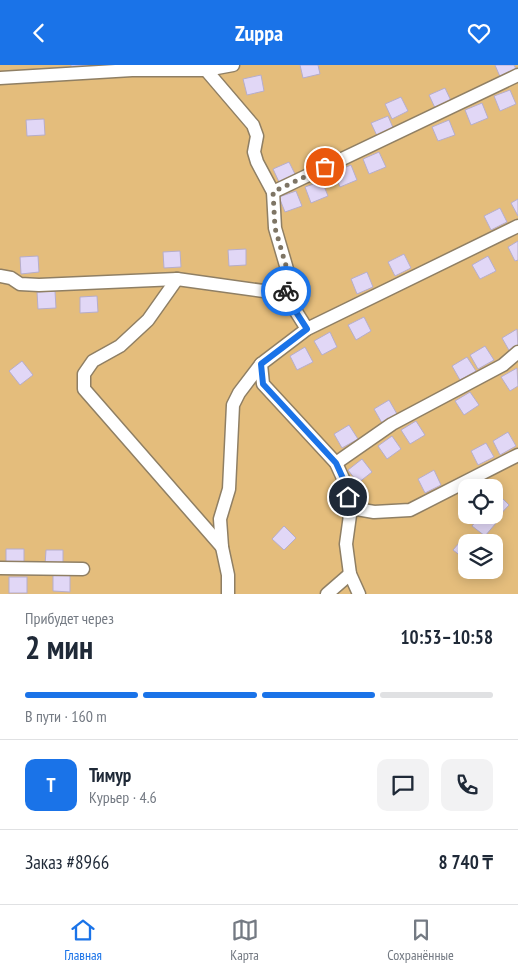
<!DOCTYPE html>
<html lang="ru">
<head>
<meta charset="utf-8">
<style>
  :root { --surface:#fff; --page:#f2f2f3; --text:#1f2937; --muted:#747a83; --line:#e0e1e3; --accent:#1a73e8 }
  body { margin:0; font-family:"PT Sans Narrow",sans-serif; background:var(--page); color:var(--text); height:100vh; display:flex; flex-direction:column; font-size:19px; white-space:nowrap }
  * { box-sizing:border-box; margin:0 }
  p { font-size:16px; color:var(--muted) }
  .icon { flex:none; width:28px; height:28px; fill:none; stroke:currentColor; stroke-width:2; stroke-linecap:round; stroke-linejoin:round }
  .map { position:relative; height:529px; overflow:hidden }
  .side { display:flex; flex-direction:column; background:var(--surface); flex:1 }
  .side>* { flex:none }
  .controls { position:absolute; left:458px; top:414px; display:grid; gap:10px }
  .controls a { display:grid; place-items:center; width:45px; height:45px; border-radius:10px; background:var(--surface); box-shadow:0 2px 12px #0003; font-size:25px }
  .pin { position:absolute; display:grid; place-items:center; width:42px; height:42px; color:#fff; margin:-21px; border:2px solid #fff; border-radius:50%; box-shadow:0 1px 5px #0007 }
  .courier { position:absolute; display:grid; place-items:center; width:50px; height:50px; margin:-25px; border:4px solid #1a73e8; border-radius:50%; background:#fff; color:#222; box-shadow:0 1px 6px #0007 }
  .headline em { font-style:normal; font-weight:700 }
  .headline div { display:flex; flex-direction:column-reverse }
  .headline { display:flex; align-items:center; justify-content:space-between; height:85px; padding:0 25px }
  h1 { font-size:32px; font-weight:700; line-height:38px }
  .bar { display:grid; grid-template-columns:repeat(4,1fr); gap:8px 5px; align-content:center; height:60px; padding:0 25px }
  .bar i { height:6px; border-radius:4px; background:var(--line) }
  .bar .selected { background:var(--accent) }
  .bar p { grid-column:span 4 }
  .line { display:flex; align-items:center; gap:12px; padding:0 25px; border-top:1px solid var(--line) }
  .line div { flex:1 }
  .round { display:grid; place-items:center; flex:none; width:52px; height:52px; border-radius:10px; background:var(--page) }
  header { display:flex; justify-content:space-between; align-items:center; height:65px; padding:0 25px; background:var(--accent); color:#fff; font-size:22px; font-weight:700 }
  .tab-bar { display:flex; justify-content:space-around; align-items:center; height:70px; border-top:1px solid var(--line); background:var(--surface); font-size:14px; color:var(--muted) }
  .tab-bar a { display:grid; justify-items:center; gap:2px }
  .tab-bar .selected { color:var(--accent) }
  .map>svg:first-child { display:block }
  .green { fill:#e4bd7c; fill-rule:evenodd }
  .building { fill:#e1d7f6; stroke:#b6adcb }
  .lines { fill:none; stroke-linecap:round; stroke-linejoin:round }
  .minor-casing { stroke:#8f7f64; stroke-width:15 }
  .minor { stroke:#fff; stroke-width:12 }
  .done { stroke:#7e7565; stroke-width:5; stroke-dasharray:0 9 }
  .route { stroke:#1a73e8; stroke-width:6 }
</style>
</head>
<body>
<header><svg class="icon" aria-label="back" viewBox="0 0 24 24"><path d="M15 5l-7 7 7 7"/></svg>Zuppa<svg class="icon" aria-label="heart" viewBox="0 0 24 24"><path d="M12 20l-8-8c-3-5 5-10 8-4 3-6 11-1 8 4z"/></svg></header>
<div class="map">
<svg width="518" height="529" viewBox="0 0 518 529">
  <rect width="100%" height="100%" fill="#fff1d9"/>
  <path class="green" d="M0,0H518V529H0ZM466,422H494V450H466ZM466,478H494V505H466Z"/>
  <g class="building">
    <path d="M71,0H88L89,3L71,4Z"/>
    <path d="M300,0H318L320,9L303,13Z"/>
    <path d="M495,0H514L517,6L501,14Z"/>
    <path d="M261,10L264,26L247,30L243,14Z"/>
    <path d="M445,23L452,38L436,45L429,30Z"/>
    <path d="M510,25L516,39L500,46L494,31Z"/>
    <path d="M401,32L408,46L392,54L385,39Z"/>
    <path d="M482,38L488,53L471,60L465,45Z"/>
    <path d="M388,51L394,65L378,73L371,58Z"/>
    <path d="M44,54L45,70L27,71L26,55Z"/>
    <path d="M449,55L455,70L438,76L432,62Z"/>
    <path d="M379,87L386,102L369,109L363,94Z"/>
    <path d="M289,97L296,111L280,119L273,104Z"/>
    <path d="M351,100L357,115L340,122L334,107Z"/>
    <path d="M322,116L328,131L311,138L305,122Z"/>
    <path d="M296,126L302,141L285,147L279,132Z"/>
    <path d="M518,134V151L511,138Z"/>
    <path d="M500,143L507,157L491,165L484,151Z"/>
    <path d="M518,176V195L515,196L508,182Z"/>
    <path d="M246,184V200L229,201L228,185Z"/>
    <path d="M180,186L181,202L164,203L163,187Z"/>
    <path d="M404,189L411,203L395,211L388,197Z"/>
    <path d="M38,191L39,207L21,209L20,192Z"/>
    <path d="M488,191L496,206L480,214L472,200Z"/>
    <path d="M367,207L373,222L357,229L351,214Z"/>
    <path d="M55,226L56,243L38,244L37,227Z"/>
    <path d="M97,231L98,247L80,248V232Z"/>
    <path d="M364,252L371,266L356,275L348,260Z"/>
    <path d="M517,264L518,282L510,287L502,273Z"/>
    <path d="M330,267L337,282L322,290L314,276Z"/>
    <path d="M485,281L494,295L478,304L470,290Z"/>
    <path d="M305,282L313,297L297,305L290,291Z"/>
    <path d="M467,292L476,306L460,315L452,301Z"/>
    <path d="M22,296L33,310L20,320L9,306Z"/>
    <path d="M517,303L518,321L510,326L501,312Z"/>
    <path d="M470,327L479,340L464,350L455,336Z"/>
    <path d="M389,335L397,349L382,358L374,344Z"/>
    <path d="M416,356L425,370L410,379L401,365Z"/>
    <path d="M349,360L358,374L342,383L334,369Z"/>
    <path d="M508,367L516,381L500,390L493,376Z"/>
    <path d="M392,371L401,384L387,394L378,381Z"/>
    <path d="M486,378L494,392L478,400L471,386Z"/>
    <path d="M362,394L372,407L358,418L348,405Z"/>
    <path d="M434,405L441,420L425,428L418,414Z"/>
    <path d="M498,429L509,440L497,453L494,450V433Z"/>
    <path d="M481,450H487L496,458L485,471L472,461Z"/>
    <path d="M284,461L296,473L284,485L272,474Z"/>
    <path d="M465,471L472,478H466V495L453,485Z"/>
    <path d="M6,484H24V501L6,500Z"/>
    <path d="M46,485H63V502L45,501Z"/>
    <path d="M53,510H70V527L53,526Z"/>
    <rect x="9" y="512" width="18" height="16"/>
  </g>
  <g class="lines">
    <g class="minor-casing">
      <g id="minor">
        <path d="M206,5L253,60L257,71L254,87L257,97L273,127L275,163L289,211L285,229L307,264"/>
        <path d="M0,13L132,5H206L233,0"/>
        <path d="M273,127L518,10"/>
        <path d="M0,211L11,213L20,219L39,220L177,214L285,229"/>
        <path d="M177,214L148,255L120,281L93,296L84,309V324L222,482"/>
        <path d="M336,398L392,359L503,300L518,287"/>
        <path d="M351,443L374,447L410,445L518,390"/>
        <path d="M0,503L83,504"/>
        <path d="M228,529V510L222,482L220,454L229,424L233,340L239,328L261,299"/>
        <path d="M327,529L350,509"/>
        <path d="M359,529L350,509L346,479L351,443L346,420L336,398L263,319L261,299L307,264L518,161"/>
      </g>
    </g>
    <use href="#minor" class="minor"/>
  </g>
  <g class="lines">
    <path class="done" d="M286,226L289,211L275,163L273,127L325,102"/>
    <path class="route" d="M286,226L285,230L307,264L261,299L263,319L336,398L346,420L348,432"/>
  </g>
</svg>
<div class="controls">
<a><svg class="icon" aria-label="locate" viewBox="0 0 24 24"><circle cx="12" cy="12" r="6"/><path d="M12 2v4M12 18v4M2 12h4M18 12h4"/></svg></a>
<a><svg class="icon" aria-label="layers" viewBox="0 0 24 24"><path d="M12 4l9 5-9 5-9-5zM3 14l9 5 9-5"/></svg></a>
</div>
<div class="pin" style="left:325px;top:102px;background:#ea580c"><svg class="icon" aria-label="bag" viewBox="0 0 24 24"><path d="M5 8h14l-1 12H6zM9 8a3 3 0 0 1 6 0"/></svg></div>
<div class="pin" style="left:348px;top:432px;background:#1f2937"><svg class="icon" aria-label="home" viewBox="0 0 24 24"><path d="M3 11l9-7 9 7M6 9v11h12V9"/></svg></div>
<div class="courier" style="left:286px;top:226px"><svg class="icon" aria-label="bike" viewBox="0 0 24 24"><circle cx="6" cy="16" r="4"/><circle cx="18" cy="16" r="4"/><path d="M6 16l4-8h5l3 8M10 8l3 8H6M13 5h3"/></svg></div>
</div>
<section class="side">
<div class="headline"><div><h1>2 мин</h1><p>Прибудет через</p></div><em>10:53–10:58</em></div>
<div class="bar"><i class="selected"></i><i class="selected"></i><i class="selected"></i><i></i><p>В пути · 160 m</p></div>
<div class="line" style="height:90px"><b class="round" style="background:var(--accent);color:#fff">Т</b><div><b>Тимур</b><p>Курьер · 4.6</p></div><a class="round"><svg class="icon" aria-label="chat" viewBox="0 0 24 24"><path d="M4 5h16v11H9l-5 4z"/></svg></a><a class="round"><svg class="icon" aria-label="phone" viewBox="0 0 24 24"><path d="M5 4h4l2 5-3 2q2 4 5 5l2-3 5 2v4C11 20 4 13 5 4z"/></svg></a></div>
<div class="line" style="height:65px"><div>Заказ #8966</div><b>8 740 ₸</b></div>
</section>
<nav class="tab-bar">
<a class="selected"><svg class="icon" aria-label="home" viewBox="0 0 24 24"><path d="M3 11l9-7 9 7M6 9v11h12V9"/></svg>Главная</a>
<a><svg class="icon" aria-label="map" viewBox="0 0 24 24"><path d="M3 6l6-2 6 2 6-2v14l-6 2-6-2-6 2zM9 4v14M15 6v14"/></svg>Карта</a>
<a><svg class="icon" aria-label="saved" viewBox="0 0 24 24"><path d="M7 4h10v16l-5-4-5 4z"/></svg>Сохранённые</a>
</nav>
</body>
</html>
